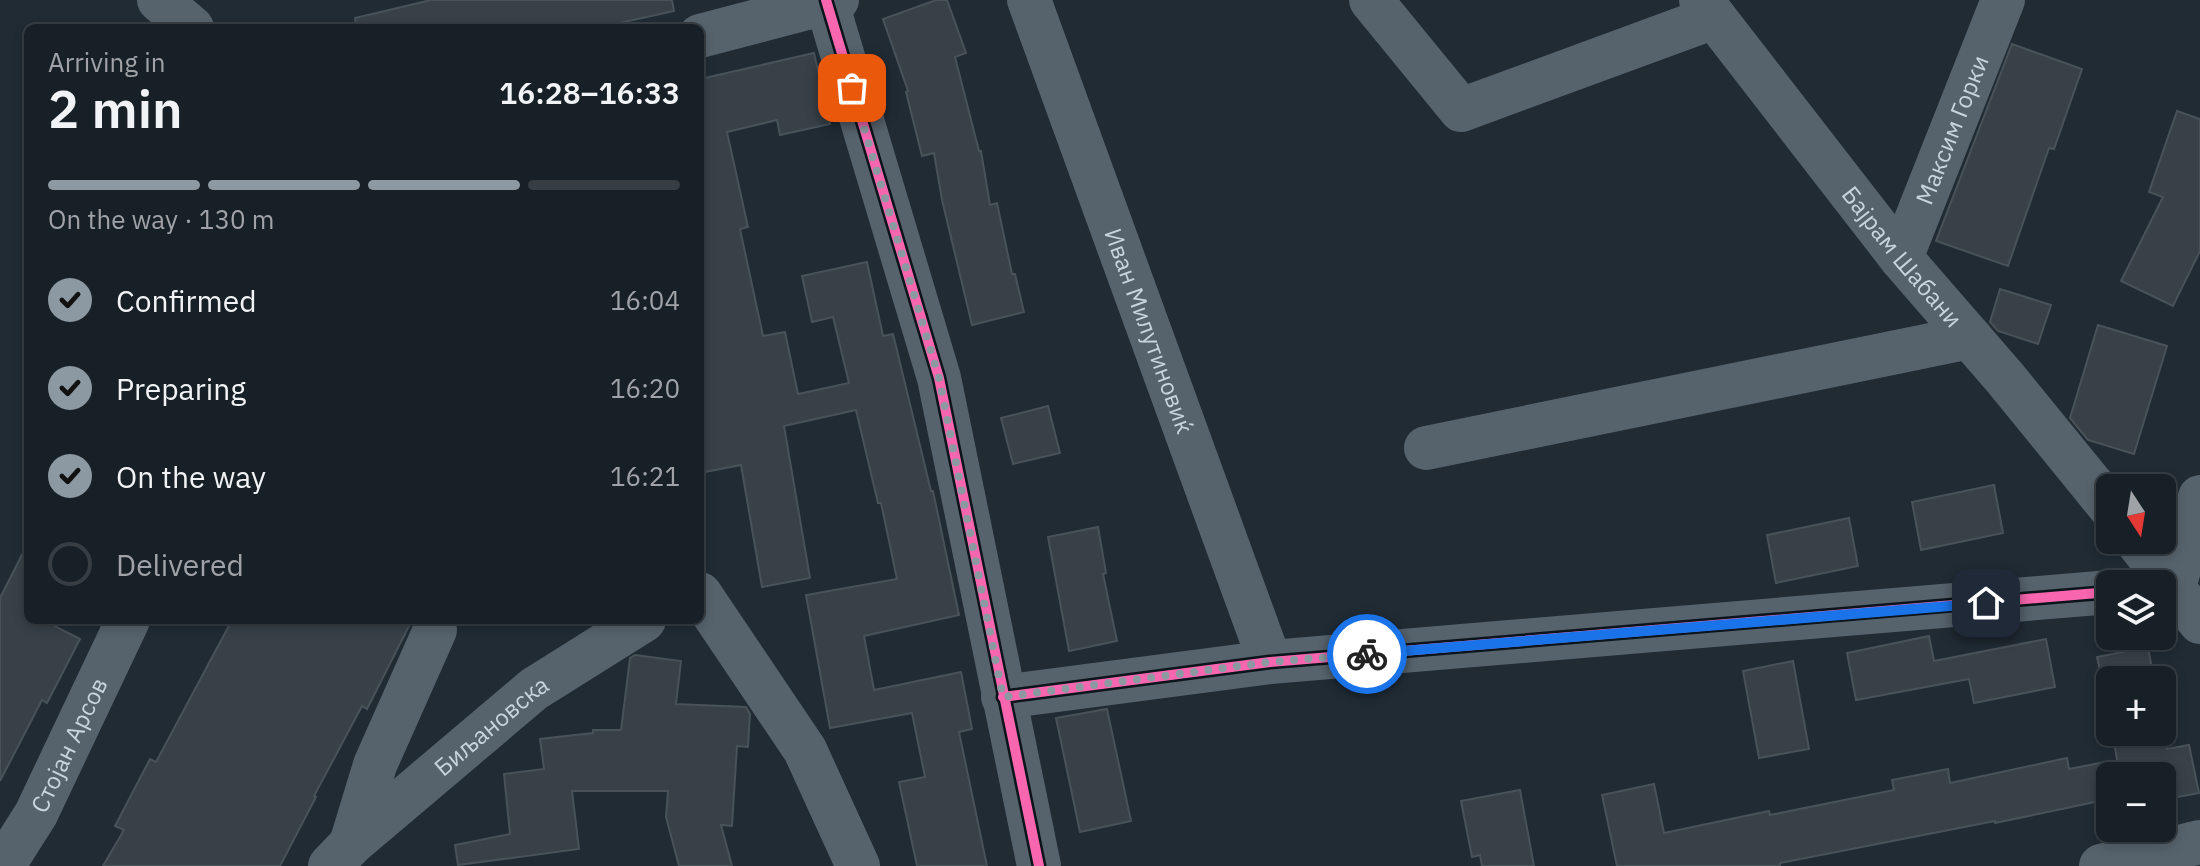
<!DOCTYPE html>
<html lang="en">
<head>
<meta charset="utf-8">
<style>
  :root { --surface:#182027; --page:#252d33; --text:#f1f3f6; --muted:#9fa3a7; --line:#363e44; --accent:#8d99a2 }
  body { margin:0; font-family:"IBM Plex Sans",sans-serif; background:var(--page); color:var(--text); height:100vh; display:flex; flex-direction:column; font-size:30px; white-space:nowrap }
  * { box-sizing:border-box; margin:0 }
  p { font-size:26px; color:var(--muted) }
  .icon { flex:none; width:44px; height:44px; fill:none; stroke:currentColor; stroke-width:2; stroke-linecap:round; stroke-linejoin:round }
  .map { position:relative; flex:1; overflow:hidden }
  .details { position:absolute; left:24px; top:24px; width:680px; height:600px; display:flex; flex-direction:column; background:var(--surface); border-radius:12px; box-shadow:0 4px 12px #0003,0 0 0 2px var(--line) }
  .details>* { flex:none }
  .needle { width:52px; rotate:168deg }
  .controls { position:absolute; left:2096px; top:474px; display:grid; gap:16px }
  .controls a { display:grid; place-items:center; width:80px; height:80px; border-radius:12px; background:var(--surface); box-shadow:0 4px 12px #0003,0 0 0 2px var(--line); font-size:40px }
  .pin { position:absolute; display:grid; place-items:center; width:68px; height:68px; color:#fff; margin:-34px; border-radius:16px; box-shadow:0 4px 12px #0006 }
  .courier { position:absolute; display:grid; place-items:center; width:80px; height:80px; margin:-40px; border:6px solid #1a73e8; border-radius:50%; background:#fff; color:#222; box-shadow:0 2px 10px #0007 }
  .overview em { font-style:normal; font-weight:600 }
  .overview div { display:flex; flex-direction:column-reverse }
  .overview { display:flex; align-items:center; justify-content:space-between; height:136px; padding:0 24px }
  h1 { font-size:52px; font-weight:600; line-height:60px }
  .bar { display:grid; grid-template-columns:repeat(4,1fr); gap:12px 8px; align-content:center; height:96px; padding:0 24px }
  .bar i { height:10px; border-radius:6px; background:var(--line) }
  .bar .active { background:var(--accent) }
  .bar p { grid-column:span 4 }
  ol { padding:0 24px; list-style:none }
  li { display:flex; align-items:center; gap:24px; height:88px }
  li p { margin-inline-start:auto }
  li .icon { padding:8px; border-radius:50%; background:var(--accent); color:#111; stroke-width:4 }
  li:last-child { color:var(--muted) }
  li i { width:44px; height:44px; border:4px solid var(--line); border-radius:50% }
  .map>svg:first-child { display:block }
  .building { fill:#384148; stroke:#485259; stroke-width:2 }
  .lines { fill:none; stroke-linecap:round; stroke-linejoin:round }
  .minor { stroke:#56626c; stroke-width:44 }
  .cycleway-casing { stroke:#0b141b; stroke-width:15 }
  .cycleway { stroke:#f766af; stroke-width:10 }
  .done { stroke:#8d99a2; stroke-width:8; stroke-dasharray:0 14.4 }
  .route { stroke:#1a73e8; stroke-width:10 }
  .labels { text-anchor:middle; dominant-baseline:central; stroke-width:6; stroke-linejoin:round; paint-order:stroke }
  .street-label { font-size:24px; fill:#c8d4de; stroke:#0b141b }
</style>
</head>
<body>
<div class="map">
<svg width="2200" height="866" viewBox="0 0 2200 866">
  <rect width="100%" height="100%" fill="#202b34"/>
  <g class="building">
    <path d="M431,0H672L674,11L597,28H356L355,18Z"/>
    <path d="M936,0H947L966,53L955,57L979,151H981L990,205L997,203L1012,274H1015L1024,312L972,325L942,200L934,153L922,156L906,92L908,91L883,19Z"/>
    <path d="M2012,44L2082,69L2054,149L2049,148L2008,266L1936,241Z"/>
    <path d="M814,53L830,124L780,135L777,120L727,132L748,227L740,229L763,336L785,332L798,394L849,383L833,317L812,322L802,276L867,262L883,336L893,334L931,491H933L959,615L864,636L874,690L961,672L972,729L959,732L987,866H917L899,782L925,777L912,713L830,728L806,595L897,579L881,503H878L856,410L784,426L810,578L762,587L741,465L700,473V79Z"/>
    <path d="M2177,111L2200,119V251L2173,306L2121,281L2163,197L2149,192Z"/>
    <path d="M2000,289L2051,305L2038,344L1998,331L1990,322Z"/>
    <path d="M2098,325L2167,346L2134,454L2088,440L2070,418Z"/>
    <path d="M1048,406L1060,453L1013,464L1001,418Z"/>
    <path d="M1994,485L2003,533L1921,550L1912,502Z"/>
    <path d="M1849,518L1858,566L1776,583L1767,535Z"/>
    <path d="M1098,527L1106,573L1103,574L1117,641L1069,651L1048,537Z"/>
    <path d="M28,543V620H43L80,639L47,703L42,700L0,781V598Z"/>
    <path d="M232,620H412L367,709L362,706L314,796L316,797L280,866H103L124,830L115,826L150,759L156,762Z"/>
    <path d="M1929,636L1934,661L2046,639L2055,687L1974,703L1969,679L1856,700L1847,653Z"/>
    <path d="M2148,647L2154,680H2102L2097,657Z"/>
    <path d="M635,655L681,661L676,704L746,707L750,714L748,747L737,746L732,826L721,825L732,866H679L666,817L668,791H572L579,849L458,865L455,845L510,834L504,774L544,769L540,739L593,733V730H621L630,658Z"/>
    <path d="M1793,661L1809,749L1759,758L1743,671Z"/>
    <path d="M1107,709L1131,821L1080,832L1056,718Z"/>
    <path d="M2112,732H2164L2167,749L2189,745L2199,793L2162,800V776H2120Z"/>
    <path d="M2067,758L2069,769L2110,761V799L1995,823V821L1780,863V866H1617L1602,795L1654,784L1664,833L1769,811L1770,815L1894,790L1892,780L1948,769L1950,783Z"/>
    <path d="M1520,790L1534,866H1482L1480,855L1472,857L1461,801Z"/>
  </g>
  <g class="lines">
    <g class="minor">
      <path d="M159,0L192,28"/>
      <path d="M826,0L939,378L1039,866"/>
      <path id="s1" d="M1029,0L1270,662"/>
      <path d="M1371,0L1461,110L1714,17"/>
      <path id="s2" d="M1701,0L1901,258L2005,378L2110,507"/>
      <path d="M700,36L837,0"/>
      <path id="s3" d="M1901,258L2003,0"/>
      <path d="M1426,448L1970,337"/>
      <path d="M2136,540L2200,622"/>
      <path d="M2174,587L2200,497"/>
      <path d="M700,594L805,750L858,866"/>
      <path d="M1003,697L1270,662L2110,592"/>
      <path d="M351,844L375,765L435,630"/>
      <path id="s4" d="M3,866L36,814L128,620"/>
      <path id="s5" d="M330,866L351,844L534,689L644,620"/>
      <path d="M2101,866L2200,842"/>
    </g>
    <g class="cycleway-casing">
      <g id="cycleway">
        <path d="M826,0L939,378L1039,866"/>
        <path d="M1003,697L1270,662L2110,592"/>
      </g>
    </g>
    <use href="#cycleway" class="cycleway"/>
  </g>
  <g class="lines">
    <path class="done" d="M852,88L939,378L1003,697L1270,662L1367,654"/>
    <path class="route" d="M1367,654L1986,603"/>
  </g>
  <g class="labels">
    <g class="street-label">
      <text stroke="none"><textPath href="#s3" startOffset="138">Максим Горки</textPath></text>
      <text stroke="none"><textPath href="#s2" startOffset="326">Бајрам Шабани</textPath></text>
      <text stroke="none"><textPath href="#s1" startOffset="352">Иван Милутиновиќ</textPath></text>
      <text stroke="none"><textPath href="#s5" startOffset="214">Биљановска</textPath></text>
      <text stroke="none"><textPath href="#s4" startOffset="138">Стојан Арсов</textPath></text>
    </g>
  </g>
</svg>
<div class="controls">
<a><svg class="needle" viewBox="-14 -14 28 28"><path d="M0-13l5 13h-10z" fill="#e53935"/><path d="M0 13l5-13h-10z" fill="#9fa3a7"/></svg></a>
<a><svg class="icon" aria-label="layers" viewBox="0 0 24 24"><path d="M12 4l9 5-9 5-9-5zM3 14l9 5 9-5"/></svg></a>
<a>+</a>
<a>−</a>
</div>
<div class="pin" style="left:852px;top:88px;background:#ea580c"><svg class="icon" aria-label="bag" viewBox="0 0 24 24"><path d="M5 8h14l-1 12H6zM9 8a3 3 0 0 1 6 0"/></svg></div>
<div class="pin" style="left:1986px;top:603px;background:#1f2937"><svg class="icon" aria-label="home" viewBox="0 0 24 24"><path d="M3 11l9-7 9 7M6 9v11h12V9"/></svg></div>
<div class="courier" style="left:1367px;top:654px"><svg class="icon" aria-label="bike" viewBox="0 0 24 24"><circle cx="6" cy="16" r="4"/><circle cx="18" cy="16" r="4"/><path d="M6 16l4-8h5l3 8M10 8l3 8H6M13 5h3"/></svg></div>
<section class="details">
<div class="overview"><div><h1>2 min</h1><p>Arriving in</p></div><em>16:28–16:33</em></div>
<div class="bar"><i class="active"></i><i class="active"></i><i class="active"></i><i></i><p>On the way · 130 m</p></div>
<ol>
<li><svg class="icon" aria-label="check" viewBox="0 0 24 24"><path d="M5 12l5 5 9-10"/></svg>Confirmed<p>16:04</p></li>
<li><svg class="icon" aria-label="check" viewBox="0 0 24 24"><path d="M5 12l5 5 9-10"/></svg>Preparing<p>16:20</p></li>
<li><svg class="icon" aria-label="check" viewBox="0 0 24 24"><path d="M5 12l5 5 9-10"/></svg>On the way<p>16:21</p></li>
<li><i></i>Delivered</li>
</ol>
</section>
</div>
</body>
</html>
